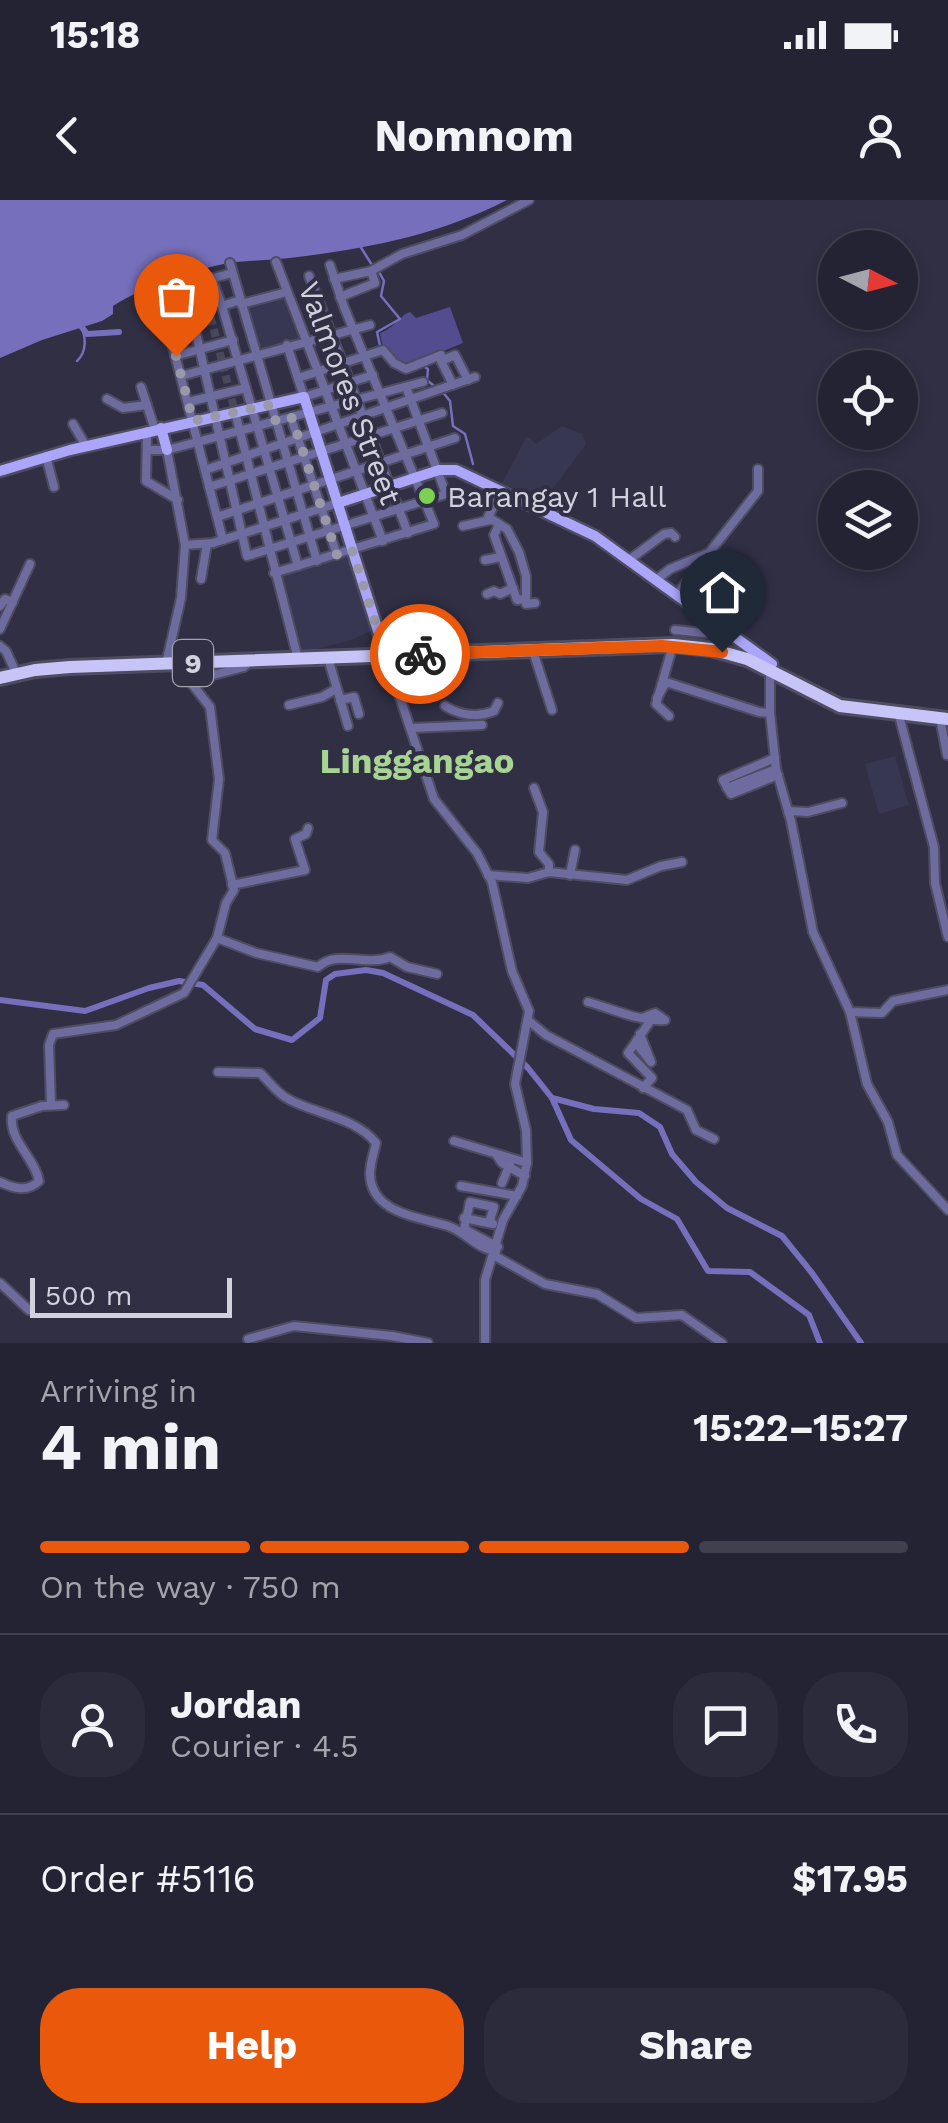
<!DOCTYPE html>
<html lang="en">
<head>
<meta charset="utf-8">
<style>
  :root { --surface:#242333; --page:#2c2b3b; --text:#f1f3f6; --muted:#a3a4ac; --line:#41404e; --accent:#ea580c }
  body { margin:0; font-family:"Work Sans",sans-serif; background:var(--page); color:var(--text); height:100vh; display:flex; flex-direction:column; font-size:38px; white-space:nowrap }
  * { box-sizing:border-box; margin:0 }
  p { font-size:32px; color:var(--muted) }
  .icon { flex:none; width:55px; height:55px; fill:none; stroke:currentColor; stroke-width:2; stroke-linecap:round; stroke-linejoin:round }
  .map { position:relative; height:1143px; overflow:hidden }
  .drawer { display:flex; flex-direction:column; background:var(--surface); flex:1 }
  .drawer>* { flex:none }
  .needle { width:65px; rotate:96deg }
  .tools { position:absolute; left:818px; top:30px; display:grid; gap:20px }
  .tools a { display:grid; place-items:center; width:100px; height:100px; border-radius:50%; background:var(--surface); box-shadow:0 5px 15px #0003,0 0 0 2px var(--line); font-size:50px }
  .scale { position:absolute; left:30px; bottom:25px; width:202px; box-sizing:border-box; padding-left:10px; border:5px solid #d2d2df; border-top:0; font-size:28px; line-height:35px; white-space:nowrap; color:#d2d2df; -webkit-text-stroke:8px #302f44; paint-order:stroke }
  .pin { position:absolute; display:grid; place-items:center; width:85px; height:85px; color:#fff; margin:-102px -42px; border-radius:50% 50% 50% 0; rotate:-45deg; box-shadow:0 0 10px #0007 }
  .pin .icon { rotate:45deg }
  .courier { position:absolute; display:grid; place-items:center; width:100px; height:100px; margin:-50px; border:8px solid #ea580c; border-radius:50%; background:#fff; color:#222; box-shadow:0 2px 12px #0007 }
  .headline em { font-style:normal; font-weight:700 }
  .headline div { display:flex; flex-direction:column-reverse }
  .headline { display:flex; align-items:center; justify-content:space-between; height:170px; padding:0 40px }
  h1 { font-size:65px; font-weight:700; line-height:75px }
  .bar { display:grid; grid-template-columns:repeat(4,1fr); gap:15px 10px; align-content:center; height:120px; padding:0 40px }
  .bar i { height:12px; border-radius:8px; background:var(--line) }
  .bar .selected { background:var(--accent) }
  .bar p { grid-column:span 4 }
  .line { display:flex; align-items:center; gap:25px; padding:0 40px; border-top:2px solid var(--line) }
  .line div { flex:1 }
  .round { display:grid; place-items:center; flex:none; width:105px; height:105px; border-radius:40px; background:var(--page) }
  .primary-button { display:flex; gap:20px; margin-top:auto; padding:20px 40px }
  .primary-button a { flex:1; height:115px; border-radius:40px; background:var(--accent); color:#fff; font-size:40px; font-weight:700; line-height:115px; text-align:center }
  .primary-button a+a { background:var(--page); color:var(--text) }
  .status { display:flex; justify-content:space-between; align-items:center; height:70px; padding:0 50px; background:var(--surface); direction:ltr }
  .status svg { height:28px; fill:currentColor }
  header { display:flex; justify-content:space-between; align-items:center; height:130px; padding:0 40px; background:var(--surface); font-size:45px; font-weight:700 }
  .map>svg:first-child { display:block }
  .built { fill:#383752 }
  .green { fill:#534c8f }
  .water { fill:#766fbc }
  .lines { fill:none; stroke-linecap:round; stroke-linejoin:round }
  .stream { stroke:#766fbc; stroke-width:2.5 }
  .river { stroke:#766fbc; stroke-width:6 }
  .minor-tunnel { stroke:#48475b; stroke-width:8; stroke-dasharray:8 4; stroke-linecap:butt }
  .minor-casing { stroke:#4d4c60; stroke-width:12 }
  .major-casing { stroke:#4d4c60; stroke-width:15 }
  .highway-casing { stroke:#4d4c60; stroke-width:18 }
  .minor { stroke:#6e6b9f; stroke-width:8 }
  .major { stroke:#aca6fb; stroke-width:10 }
  .highway { stroke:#c7c5f8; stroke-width:12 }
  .done { stroke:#9999a9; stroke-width:10; stroke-dasharray:0 18 }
  .route { stroke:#ea580c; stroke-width:12 }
  .poi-dot { fill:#7ed053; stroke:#302f44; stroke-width:4 }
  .labels { text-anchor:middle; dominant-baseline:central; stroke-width:8; stroke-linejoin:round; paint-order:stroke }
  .shield { fill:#302f44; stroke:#a1a1b0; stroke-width:2.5 }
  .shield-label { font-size:28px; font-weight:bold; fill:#d2d2df }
  .street-label { font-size:30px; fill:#d2d2df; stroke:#302f44 }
  .poi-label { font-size:30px; fill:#d2d2df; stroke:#302f44; text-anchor:start }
  .quarter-label { font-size:35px; font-weight:bold; fill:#a7d493; stroke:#302f44 }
</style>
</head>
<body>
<div class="status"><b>15:18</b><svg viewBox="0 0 49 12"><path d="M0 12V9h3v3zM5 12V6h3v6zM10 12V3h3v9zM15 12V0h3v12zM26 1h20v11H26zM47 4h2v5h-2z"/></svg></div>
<header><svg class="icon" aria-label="back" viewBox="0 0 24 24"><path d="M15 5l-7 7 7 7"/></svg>Nomnom<svg class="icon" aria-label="person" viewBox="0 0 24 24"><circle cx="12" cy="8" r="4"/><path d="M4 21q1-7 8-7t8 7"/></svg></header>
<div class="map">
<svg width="948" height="1143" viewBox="0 0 948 1143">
  <rect width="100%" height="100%" fill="#302f44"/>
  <g class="built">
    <path d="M286,96L302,140L257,152L244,107Z"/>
    <path d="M562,226L582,234L586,244L540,306L500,287L527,236L536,244Z"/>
    <path d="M350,352L375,429L351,440L298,454L276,374Z"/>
    <path d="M895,556L909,605L879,614L865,564Z"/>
  </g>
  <path class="green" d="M450,107L463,143L407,166L384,154L380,133C395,128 400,115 410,112L416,118Z"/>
  <path class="water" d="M0,0H507C441,34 371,48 298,57C278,60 257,60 236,62C199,67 144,86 113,106V114L102,121L42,140L0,158Z"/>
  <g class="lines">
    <g class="stream">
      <path d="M360,46L372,65"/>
      <path d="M378,70L384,81L381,96L400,119L377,132L381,150"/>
      <path d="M77,161C87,152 86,137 81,126"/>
      <path d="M423,166L428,169L427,180L434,186"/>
      <path d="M441,190L450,201L453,226L465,234L473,264"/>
    </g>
    <g class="river">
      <path d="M81,126L87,134L119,132"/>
      <path d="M0,800L85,811L149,788L179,781L203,785L255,829L292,840L320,818L326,780L335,774L366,770L383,773L473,815L528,868L552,898L571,940L641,999L677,1019L708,1071L750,1072L809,1115L820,1143"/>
      <path d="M552,898L594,909L639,913L660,927L672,954L696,982L727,1008L782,1036L812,1073L861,1143"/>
    </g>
    <path class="minor-tunnel" d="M202,86L204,104L207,103L235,212"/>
    <g class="minor-casing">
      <g id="minor">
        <path d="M276,62L383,341"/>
        <path d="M230,63L317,361"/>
        <path d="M309,76L408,333"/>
        <path d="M212,78L222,106L240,100"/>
        <path d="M334,79L371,71L402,54L462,35L529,0"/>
        <path d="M185,85L247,356L446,294L406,187"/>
        <path d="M159,93L223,340"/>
        <path d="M152,95L232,73"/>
        <path d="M340,97L375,83L371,71"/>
        <path d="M241,104L287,92"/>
        <path d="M222,106L298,366"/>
        <path d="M287,145L304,197L373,175"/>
        <path d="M175,156L233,140"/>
        <path d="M181,176L370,125"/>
        <path d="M298,178L383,150L394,163L406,169L441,155"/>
        <path d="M453,185L441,161L455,155L468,180"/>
        <path d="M141,187L147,205"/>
        <path d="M107,199L123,208L147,205L155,230"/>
        <path d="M188,202L246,188"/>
        <path d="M235,212L298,459"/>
        <path d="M291,218L337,355"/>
        <path d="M73,224L86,246"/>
        <path d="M147,231L146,281L178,300"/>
        <path d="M147,250H167L423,182"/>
        <path d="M46,256L54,287"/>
        <path d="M205,270L475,177"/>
        <path d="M209,287L442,213"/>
        <path d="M501,292L488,317L507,329L519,352L526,376V404L535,403"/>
        <path d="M217,317L455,238"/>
        <path d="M499,325L494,335L517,400L526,399"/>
        <path d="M463,326L490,320"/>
        <path d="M185,345L213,343L338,303"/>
        <path d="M485,360L501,357"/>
        <path d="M629,360L664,334L671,333L675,337"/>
        <path d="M274,373L434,324L344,107L330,65"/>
        <path d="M201,379L207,344"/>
        <path d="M656,380L670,369L709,353L758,291V269"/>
        <path d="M487,394L494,391L500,394L513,388"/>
        <path d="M677,394L692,375L715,359"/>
        <path d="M688,402L695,391L722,368"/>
        <path d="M0,406L5,399L13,402"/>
        <path d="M0,429L30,364"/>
        <path d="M675,430L705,433L714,422"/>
        <path d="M0,446L6,451L16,473"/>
        <path d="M533,451L552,510"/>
        <path d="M443,453L447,438L445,423"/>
        <path d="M386,456L434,599L477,653L492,682L512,771L529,811L515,884L526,930L527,963L522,986L503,1020L485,1080V1143"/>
        <path d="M328,458L348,526"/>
        <path d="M166,464L181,398L185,345L167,250"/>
        <path d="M770,468V513L776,569L791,621L813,732L850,812L867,884L888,922L897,955L948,1010"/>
        <path d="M657,498L666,482L759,512L770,513"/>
        <path d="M340,500L354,497L359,514"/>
        <path d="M289,505L322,497L336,489"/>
        <path d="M445,506C459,515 477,518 494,511L498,503"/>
        <path d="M898,512L934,647L935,683L948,737"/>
        <path d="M669,516L656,504L673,445"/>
        <path d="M940,518L947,555"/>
        <path d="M412,528L482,525"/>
        <path d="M775,558L723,580L731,594L778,575"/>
        <path d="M395,573L424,567"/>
        <path d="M534,588L543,612L539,652L549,664V672"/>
        <path d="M727,588L776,569"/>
        <path d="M788,611L808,612L842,603"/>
        <path d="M488,675L528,678L549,672L627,680L661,666L682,662"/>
        <path d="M570,675L575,650"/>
        <path d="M232,685L305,670L295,639L306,634L308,628"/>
        <path d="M217,738L256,753L318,767C337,749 367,767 390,757L407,767L437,774"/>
        <path d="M588,802C613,809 640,822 665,820L655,813L642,818"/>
        <path d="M850,812L882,813L893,801L948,790"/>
        <path d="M529,821L546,835L687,910L696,930L714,939"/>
        <path d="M636,843L651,862L640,834"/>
        <path d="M218,872L260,873C270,882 277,894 290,900C317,914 356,918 376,943C374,953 370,963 370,974C371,1014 420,1017 448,1026C466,1032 476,1049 496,1051"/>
        <path d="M643,888L652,878L628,853L651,820"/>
        <path d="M51,905L49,845L53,834L116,825L184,793L217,738L226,703L234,690L225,653L212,640L219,579L210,507L192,484L194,480L244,467L250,461"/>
        <path d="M454,941L527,963"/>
        <path d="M496,954L502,963L525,976"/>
        <path d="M0,982C13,988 27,993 39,981C35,958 9,941 12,916L42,906L64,905"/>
        <path d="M502,983L510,964"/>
        <path d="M461,986L517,996"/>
        <path d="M464,1018L493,1024"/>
        <path d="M489,1023L494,1007L470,1002L464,1029L498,1047"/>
        <path d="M495,1056L545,1084L597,1094L636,1118L682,1115L722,1143"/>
        <path d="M0,1083L29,1110"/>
        <path d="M248,1139L294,1126L392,1136L428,1143"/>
      </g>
    </g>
    <g class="major-casing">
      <g id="major">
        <path d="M161,228L167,250"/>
        <path d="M0,271L70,250L304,197L386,456"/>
        <path d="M338,303L439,270H456L595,336L772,464L770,468"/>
      </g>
    </g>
    <g class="highway-casing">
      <path id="highway" d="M0,478L35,470L70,467L673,445L711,449L747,459L840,506L948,519"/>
    </g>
    <use href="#minor" class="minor"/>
    <use href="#major" class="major"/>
    <use href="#highway" class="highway"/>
  </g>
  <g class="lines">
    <path class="done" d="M176,156L193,221L270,205L276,222L292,218L337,355L352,350L386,456L420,454"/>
    <path class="route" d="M420,454L662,446L722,452"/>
  </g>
  <circle class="poi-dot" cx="427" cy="296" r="10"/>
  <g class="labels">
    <rect class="shield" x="173" y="440" width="40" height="46" rx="8"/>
    <g class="shield-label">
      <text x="193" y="463">9</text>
    </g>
    <g class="street-label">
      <text transform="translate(350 193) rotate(69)">Valmores Street</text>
    </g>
    <g class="poi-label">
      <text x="447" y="296">Barangay 1 Hall</text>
    </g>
    <g class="quarter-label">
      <text x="417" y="561">Linggangao</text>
    </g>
  </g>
</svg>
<div class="tools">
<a><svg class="needle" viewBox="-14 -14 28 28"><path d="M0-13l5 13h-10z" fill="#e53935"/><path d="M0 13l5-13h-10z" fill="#a3a4ac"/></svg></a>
<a><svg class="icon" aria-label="locate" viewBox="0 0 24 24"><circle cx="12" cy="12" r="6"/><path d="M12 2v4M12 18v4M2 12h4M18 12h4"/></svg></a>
<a><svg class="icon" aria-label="layers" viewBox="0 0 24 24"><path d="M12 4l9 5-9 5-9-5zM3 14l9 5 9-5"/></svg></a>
</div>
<div class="scale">500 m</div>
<div class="pin" style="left:176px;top:156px;background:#ea580c"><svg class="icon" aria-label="bag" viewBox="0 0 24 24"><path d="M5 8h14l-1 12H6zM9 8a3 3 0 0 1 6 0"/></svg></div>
<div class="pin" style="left:722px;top:452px;background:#1f2937"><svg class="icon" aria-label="home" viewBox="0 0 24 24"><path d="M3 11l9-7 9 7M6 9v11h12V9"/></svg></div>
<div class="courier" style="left:420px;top:454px"><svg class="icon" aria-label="bike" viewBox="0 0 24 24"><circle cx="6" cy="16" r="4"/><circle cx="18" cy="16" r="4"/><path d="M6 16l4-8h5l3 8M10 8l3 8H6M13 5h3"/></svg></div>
</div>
<section class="drawer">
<div class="headline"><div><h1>4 min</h1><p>Arriving in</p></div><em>15:22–15:27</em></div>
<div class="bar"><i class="selected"></i><i class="selected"></i><i class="selected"></i><i></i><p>On the way · 750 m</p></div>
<div class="line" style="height:180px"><a class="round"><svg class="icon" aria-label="person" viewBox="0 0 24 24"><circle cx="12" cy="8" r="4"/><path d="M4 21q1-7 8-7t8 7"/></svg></a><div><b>Jordan</b><p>Courier · 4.5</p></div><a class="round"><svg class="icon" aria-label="chat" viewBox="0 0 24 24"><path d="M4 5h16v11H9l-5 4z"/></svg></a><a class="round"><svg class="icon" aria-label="phone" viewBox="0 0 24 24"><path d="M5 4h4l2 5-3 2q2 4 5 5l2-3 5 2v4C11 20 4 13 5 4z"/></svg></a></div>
<div class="line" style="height:130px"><div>Order #5116</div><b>$17.95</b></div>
<div class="primary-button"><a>Help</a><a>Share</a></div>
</section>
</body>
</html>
